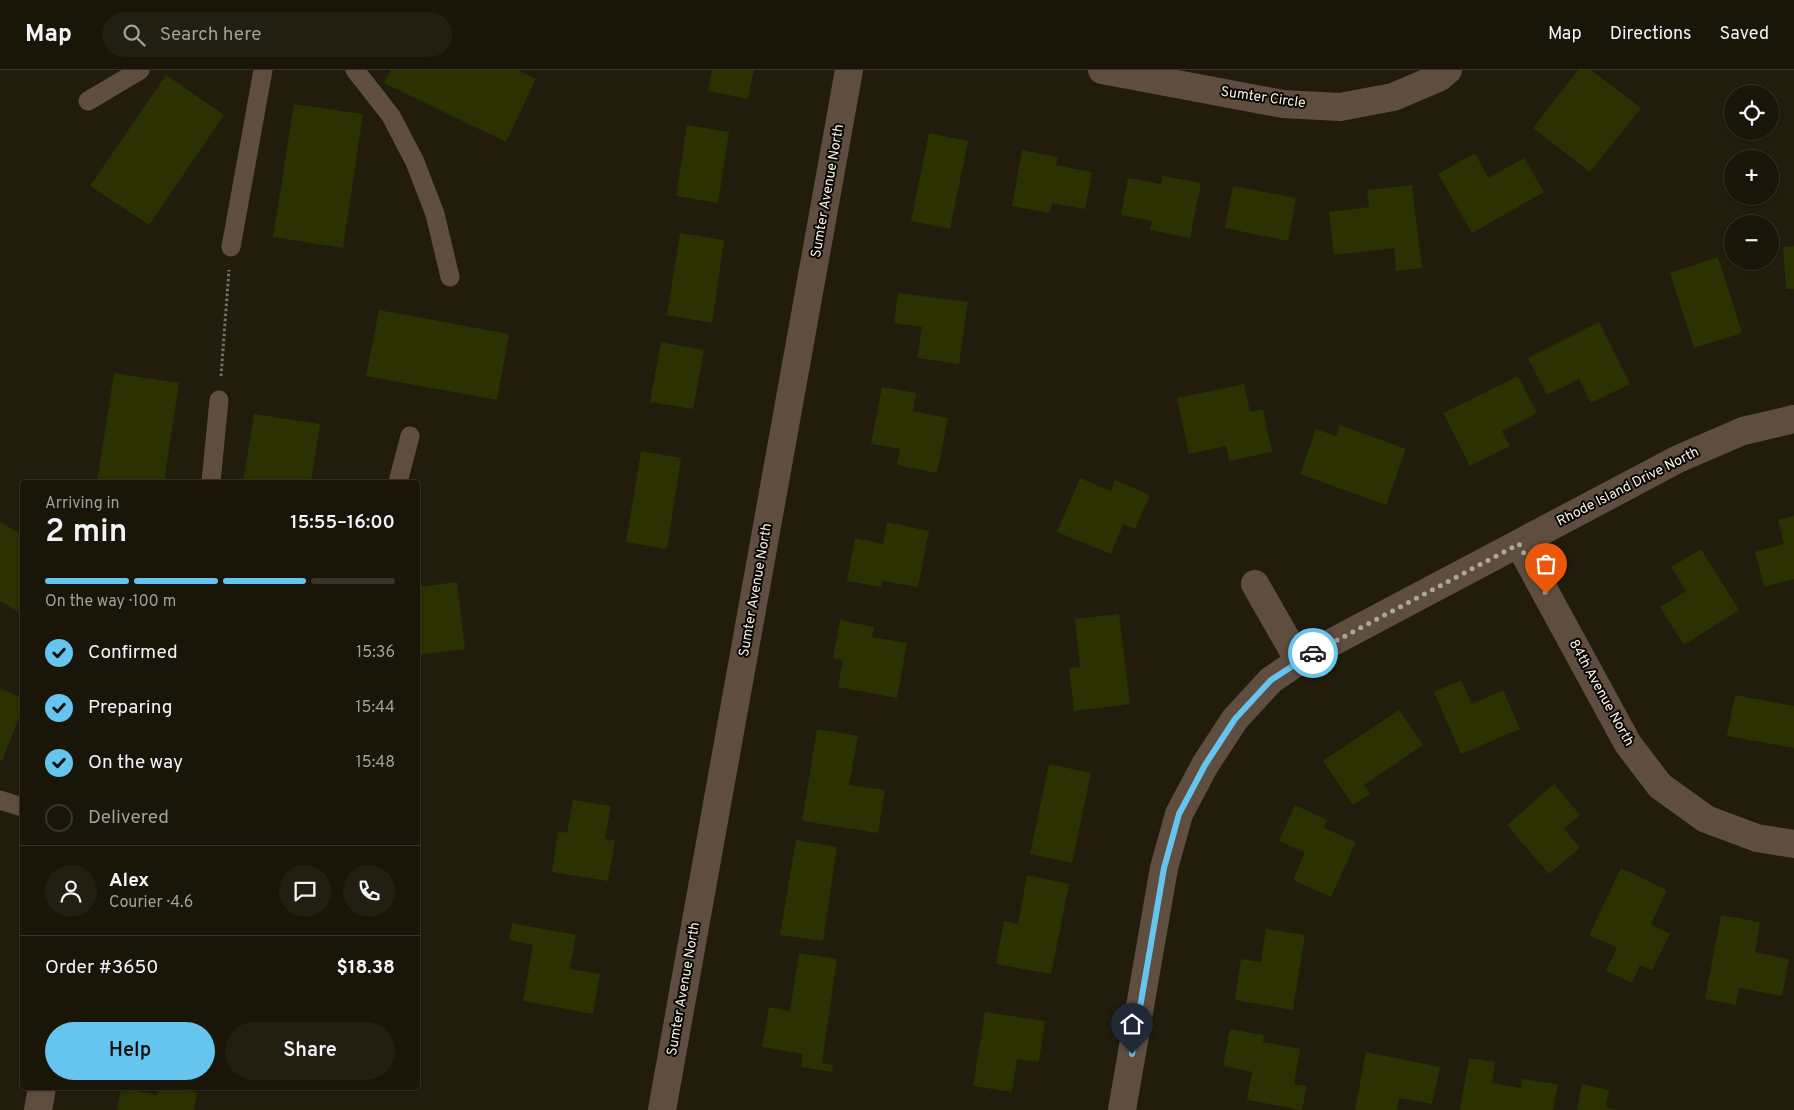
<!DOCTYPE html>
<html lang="en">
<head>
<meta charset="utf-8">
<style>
  :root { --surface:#1a1509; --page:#231e12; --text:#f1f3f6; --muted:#9f9f9c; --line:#38342a; --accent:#65c5ee }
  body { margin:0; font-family:Overpass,sans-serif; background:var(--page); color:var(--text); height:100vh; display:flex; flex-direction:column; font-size:19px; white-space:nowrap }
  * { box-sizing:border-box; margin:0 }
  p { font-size:16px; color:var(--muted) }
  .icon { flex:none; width:28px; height:28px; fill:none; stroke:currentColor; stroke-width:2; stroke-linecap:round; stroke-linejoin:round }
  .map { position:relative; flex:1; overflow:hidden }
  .details { position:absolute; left:20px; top:410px; width:400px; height:610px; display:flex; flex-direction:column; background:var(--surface); border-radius:5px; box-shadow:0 1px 4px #0004,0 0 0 1px var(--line) }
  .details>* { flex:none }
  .controls { position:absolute; left:1724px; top:15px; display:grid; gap:10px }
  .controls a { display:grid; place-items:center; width:55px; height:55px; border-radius:50%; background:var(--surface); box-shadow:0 1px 4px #0004,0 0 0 1px var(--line); font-size:25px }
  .pin { position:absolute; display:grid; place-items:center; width:42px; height:42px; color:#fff; margin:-51px -21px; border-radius:50% 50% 50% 0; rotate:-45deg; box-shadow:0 0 5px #0007 }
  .pin .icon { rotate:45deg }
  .courier { position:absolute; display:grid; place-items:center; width:50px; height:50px; margin:-25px; border:4px solid #65c5ee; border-radius:50%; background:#fff; color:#222; box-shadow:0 1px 6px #0007 }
  .summary em { font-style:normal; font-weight:600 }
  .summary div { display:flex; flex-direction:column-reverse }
  .summary { display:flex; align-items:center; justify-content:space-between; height:85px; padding:0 25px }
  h1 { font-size:32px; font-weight:600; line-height:38px }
  .bar { display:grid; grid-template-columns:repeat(4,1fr); gap:8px 5px; align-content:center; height:60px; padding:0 25px }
  .bar i { height:6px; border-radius:4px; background:var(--line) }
  .bar .selected { background:var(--accent) }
  .bar p { grid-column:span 4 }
  .line { display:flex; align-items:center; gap:12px; padding:0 25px; border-top:1px solid var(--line) }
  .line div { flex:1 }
  .round { display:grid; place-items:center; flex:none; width:52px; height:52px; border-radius:26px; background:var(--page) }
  ol { padding:0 25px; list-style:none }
  li { display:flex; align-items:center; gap:15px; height:55px }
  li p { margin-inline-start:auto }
  li .icon { padding:5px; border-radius:50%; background:var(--accent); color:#111; stroke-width:4 }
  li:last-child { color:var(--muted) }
  li i { width:28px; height:28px; border:2px solid var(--line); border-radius:50% }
  .primary-button { display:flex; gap:10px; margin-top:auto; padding:10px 25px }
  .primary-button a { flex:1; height:58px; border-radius:30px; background:var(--accent); color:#111; font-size:20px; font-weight:600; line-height:58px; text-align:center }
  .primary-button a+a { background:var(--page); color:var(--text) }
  header { display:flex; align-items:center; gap:30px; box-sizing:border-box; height:70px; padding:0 25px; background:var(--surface); border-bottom:1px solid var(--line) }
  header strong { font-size:24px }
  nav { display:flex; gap:28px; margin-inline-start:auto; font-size:18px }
  .search { width:350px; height:45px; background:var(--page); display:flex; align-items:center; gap:12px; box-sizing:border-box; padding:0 18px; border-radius:28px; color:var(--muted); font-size:19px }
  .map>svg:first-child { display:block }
  .building { fill:#2b3100 }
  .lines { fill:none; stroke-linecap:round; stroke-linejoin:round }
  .path { stroke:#787365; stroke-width:3; stroke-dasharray:2.5 2.5; stroke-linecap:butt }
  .lane { stroke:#5f4e40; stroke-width:19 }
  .street { stroke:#5f4e40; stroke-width:28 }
  .done { stroke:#aca79b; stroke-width:5; stroke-dasharray:0 9 }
  .route { stroke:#65c5ee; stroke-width:6 }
  .labels { text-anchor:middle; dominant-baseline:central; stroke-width:4; stroke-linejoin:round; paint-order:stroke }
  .street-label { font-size:14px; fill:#f6f2e8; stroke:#090703 }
</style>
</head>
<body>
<header>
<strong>Map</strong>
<div class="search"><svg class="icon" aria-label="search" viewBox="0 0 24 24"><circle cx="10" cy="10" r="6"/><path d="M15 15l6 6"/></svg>Search here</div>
<nav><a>Map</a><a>Directions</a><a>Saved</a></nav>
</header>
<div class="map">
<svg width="1794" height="1040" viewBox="0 0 1794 1040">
  <rect width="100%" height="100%" fill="#221c0c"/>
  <g class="building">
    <path d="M391,0H518L536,9L506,72L384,13Z"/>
    <path d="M712,0H754L748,29L708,21Z"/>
    <path d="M1578,0H1591L1641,38L1590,102L1533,58Z"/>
    <path d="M166,5L224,45L149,155L90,116Z"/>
    <path d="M294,34L363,44L343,178L273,167Z"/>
    <path d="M687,55L729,62L718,133L676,126Z"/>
    <path d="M929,63L968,71L950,159L911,151Z"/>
    <path d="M1022,80L1058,87L1056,95L1092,102L1085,139L1052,133L1050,143L1012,136Z"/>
    <path d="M1475,83L1488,108L1524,88L1544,122L1472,163L1438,104Z"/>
    <path d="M1163,106L1201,113L1190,168L1150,160L1152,151L1121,145L1128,108L1161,114Z"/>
    <path d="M1412,115L1422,198L1396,201L1394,178L1334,185L1329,142L1369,137L1367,120Z"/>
    <path d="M1233,116L1296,128L1288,171L1225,158Z"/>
    <path d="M680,163L724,170L712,253L667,245Z"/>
    <path d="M1794,176V219H1786L1783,177Z"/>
    <path d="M1718,187L1742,263L1694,278L1670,203Z"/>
    <path d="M898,223L968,232L959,294L917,288L922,257L894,253Z"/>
    <path d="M379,240L509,264L497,330L366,306Z"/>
    <path d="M1599,252L1630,314L1591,333L1579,309L1547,325L1528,288Z"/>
    <path d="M661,272L704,280L693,339L650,332Z"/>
    <path d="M114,303L179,313L164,412H97Z"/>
    <path d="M1518,306L1537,343L1502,361L1510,376L1470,396L1443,343Z"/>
    <path d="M1244,314L1250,342L1263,339L1272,382L1229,391L1226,376L1189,384L1177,328Z"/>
    <path d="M882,317L916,323L913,341L948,348L937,403L897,395L900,379L871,374Z"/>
    <path d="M254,344L320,354L311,412H243Z"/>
    <path d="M1340,355L1406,379L1386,435L1300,404L1316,359L1336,366Z"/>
    <path d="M641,381L681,388L667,479L626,472Z"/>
    <path d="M1080,408L1111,421L1115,410L1150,425L1135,459L1123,454L1111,484L1057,462Z"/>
    <path d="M1794,446V509L1764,517L1755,482L1784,474L1778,450Z"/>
    <path d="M0,452L22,465V544L0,531Z"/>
    <path d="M887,452L929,461L918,517L882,511L881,517L847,511L855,468L883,474Z"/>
    <path d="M1701,479L1739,540L1684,575L1660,537L1686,521L1671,497Z"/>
    <path d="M457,512L465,579L418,585V517Z"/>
    <path d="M1119,544L1130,634L1074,641L1069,598L1080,597L1075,549Z"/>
    <path d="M840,550L874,557L872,567L907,573L897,628L838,617L843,590L833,588Z"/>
    <path d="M1461,610L1472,634L1503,620L1520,659L1461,684L1434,622Z"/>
    <path d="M0,618L22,628V640L2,691L0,690Z"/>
    <path d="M1735,625L1794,636V678L1727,666Z"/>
    <path d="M1399,640L1423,675L1364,715L1370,724L1353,735L1323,691Z"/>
    <path d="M817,659L858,666L849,715L885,720L878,763L802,751Z"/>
    <path d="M1049,694L1091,703L1072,793L1030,784Z"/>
    <path d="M1554,714L1580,745L1564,759L1580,778L1549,804L1507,755Z"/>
    <path d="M573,730L611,736L605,769L615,770L608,811L552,802L558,761L567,763Z"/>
    <path d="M1295,735L1327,750L1324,758L1356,772L1331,827L1293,810L1305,782L1279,771Z"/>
    <path d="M796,770L837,777L823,871L780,865Z"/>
    <path d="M1621,798L1667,820L1651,854L1670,864L1652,900L1640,895L1632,913L1606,901L1617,878L1589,865Z"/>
    <path d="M1027,805L1069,814L1051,904L996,894L1004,851L1018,854Z"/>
    <path d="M1721,845L1760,852L1755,882L1789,889L1782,926L1739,918L1736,935L1705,929Z"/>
    <path d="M512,853L576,865L570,899L600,904L593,944L523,931L533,875L509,870Z"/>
    <path d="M1266,859L1305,865L1293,940L1235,930L1241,889L1261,892Z"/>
    <path d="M799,883L837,889L822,993L833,995L832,1002L801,997L803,984L762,977L769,937L790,941Z"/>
    <path d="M985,942L1045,951L1039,992L1017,989L1012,1022L973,1016Z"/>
    <path d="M1230,959L1264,965L1263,972L1300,979L1294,1014L1307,1016L1302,1040L1247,1030L1252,1002L1223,996Z"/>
    <path d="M1366,982L1440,997L1432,1034L1399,1028L1397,1040H1355Z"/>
    <path d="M1469,988L1495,992L1492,1013L1521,1018L1522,1009L1558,1014L1553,1040H1460Z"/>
    <path d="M1582,1014L1609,1020L1606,1037L1617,1040H1577Z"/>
    <path d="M121,1018L157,1025L158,1018H172L197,1022L194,1040H117Z"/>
  </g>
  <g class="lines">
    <path class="path" d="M221,306L229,200"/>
    <g class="lane">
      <path d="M355,0L391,46L415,92L435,144L450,207"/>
      <path d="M88,31L140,0"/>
      <path d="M231,177L263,0"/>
      <path d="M211,412L219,330"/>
      <path d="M398,412L410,366"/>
      <path d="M0,730L22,737"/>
    </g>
    <g class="street">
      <path d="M1102,0L1283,34L1340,37L1393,27L1440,7L1448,0"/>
      <path d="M1519,474L1628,674L1660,716L1706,749L1757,768L1794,774"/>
      <path d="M1255,514L1299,591"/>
      <path d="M38,1040L42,1018"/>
      <path d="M662,1040L849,0"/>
      <path d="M1122,1040L1164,798L1179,744L1205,695L1235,649L1271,610L1299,591L1342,567L1678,389L1743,361L1794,349"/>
    </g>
  </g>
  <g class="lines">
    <path class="done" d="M1313,583L1519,474L1546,524"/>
    <path class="route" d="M1132,984L1164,798L1179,744L1205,695L1235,649L1271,610L1313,583"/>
  </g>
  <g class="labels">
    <g class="street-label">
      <text transform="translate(1263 28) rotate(8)">Sumter Circle</text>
      <text transform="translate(828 121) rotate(-80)">Sumter Avenue North</text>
      <text transform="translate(1628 417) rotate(-27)">Rhode Island Drive North</text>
      <text transform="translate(756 520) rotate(-80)">Sumter Avenue North</text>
      <text transform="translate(1601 623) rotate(61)">84th Avenue North</text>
      <text transform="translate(684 919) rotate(-80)">Sumter Avenue North</text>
    </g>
  </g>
</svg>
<div class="controls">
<a><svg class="icon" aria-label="locate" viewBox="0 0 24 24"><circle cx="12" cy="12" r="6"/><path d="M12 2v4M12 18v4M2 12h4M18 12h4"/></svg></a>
<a>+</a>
<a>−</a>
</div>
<div class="pin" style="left:1546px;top:524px;background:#ea580c"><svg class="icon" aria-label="bag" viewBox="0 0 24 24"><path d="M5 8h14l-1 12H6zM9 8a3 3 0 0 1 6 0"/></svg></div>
<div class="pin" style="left:1132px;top:984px;background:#1f2937"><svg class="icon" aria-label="home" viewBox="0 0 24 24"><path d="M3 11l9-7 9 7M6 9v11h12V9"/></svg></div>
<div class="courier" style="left:1313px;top:583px"><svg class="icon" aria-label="car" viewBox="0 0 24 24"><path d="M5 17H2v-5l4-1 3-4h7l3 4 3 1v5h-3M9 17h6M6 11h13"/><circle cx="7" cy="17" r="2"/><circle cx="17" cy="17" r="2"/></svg></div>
<section class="details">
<div class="summary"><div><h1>2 min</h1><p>Arriving in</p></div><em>15:55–16:00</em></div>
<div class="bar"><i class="selected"></i><i class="selected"></i><i class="selected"></i><i></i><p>On the way · 100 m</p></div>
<ol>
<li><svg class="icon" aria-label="check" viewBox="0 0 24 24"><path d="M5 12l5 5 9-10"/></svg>Confirmed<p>15:36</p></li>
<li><svg class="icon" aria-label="check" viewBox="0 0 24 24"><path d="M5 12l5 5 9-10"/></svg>Preparing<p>15:44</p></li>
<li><svg class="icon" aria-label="check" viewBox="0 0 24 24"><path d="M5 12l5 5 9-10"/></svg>On the way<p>15:48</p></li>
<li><i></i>Delivered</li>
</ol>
<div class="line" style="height:90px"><a class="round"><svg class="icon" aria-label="person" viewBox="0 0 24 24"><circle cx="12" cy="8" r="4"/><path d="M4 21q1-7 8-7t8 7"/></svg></a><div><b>Alex</b><p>Courier · 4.6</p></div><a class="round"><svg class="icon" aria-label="chat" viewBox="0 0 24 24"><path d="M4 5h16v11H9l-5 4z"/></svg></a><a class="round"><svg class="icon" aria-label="phone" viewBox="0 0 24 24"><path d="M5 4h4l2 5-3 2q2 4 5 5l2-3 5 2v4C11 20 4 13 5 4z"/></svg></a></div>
<div class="line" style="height:65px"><div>Order #3650</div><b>$18.38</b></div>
<div class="primary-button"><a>Help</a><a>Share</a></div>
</section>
</div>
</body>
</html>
